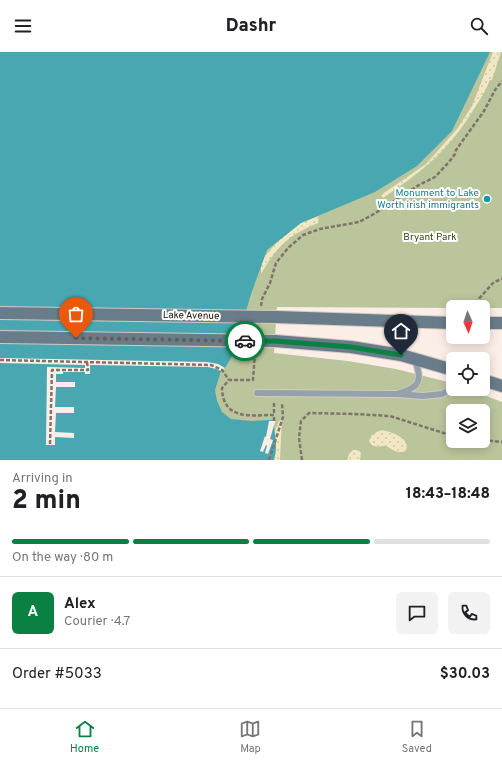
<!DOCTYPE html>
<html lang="en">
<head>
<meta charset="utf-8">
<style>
  :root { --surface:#fff; --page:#f2f2f2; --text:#202124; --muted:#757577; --line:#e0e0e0; --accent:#0b8043 }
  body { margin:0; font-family:Overpass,sans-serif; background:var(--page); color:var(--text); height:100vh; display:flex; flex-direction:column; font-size:15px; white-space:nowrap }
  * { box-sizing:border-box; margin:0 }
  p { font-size:13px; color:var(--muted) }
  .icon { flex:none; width:22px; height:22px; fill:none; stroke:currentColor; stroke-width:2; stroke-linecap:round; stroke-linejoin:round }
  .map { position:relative; height:408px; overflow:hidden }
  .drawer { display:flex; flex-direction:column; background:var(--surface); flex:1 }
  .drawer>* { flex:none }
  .needle { width:26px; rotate:177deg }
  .fabs { position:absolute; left:446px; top:248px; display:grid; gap:8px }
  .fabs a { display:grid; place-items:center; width:44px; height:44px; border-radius:6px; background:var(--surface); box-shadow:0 2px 10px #0003; font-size:20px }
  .pin { position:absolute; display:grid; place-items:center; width:34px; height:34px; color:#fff; margin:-41px -17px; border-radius:50% 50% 50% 0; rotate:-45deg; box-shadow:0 0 4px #0007 }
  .pin .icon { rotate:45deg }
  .courier { position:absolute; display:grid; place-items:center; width:40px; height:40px; margin:-20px; border:3px solid #0b8043; border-radius:50%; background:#fff; color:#222; box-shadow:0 1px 5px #0007 }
  .overview em { font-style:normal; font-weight:800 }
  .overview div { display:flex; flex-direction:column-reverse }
  .overview { display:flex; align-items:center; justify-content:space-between; height:68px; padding:0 12px }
  h1 { font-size:26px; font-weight:800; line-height:30px }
  .bar { display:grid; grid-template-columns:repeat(4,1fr); gap:6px 4px; align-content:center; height:48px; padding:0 12px }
  .bar i { height:5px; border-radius:3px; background:var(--line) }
  .bar .selected { background:var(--accent) }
  .bar p { grid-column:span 4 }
  .line { display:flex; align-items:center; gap:10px; padding:0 12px; border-top:1px solid var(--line) }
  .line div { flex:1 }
  .round { display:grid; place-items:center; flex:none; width:42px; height:42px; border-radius:6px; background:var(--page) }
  header { display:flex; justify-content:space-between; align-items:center; height:52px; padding:0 12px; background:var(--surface); font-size:18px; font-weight:800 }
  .tabs { display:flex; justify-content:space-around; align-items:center; height:56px; border-top:1px solid var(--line); background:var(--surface); font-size:11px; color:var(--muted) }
  .tabs a { display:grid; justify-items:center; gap:2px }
  .tabs .selected { color:var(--accent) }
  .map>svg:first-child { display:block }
  .green { fill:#bac59b; fill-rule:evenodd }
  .sand { fill:url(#sand-dots) }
  .water { fill:#49a7b1 }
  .pier { fill:#fbeee6 }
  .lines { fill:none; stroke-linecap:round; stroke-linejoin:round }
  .service-casing { stroke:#d6cac2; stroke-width:8 }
  .secondary-casing { stroke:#d6cac2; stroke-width:14 }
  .path { stroke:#7f736c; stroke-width:2.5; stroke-dasharray:4 2; stroke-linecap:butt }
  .service { stroke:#95a2ab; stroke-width:6 }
  .secondary { stroke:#697c89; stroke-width:12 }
  .secondary-bridge-casing { stroke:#d6cac2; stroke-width:14; stroke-linecap:butt }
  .secondary-bridge { stroke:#697c89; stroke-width:12 }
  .done { stroke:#665a54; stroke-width:4; stroke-dasharray:0 7.2 }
  .route { stroke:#0b8043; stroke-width:5 }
  .culture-dot { fill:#0f9aa8; stroke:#fff; stroke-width:1.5 }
  .labels { text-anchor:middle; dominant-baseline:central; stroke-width:4; stroke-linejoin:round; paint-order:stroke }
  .culture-label { font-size:10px; fill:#0d838f; stroke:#fff; text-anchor:end }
  .park-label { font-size:10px; fill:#374110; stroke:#fff }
  .street-label { font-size:10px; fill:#150b05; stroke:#fff }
</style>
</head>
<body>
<header><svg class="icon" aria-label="menu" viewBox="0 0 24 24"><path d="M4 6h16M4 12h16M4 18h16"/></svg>Dashr<svg class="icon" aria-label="search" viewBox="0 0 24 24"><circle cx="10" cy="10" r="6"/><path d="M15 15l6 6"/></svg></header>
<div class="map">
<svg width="502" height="408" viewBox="0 0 502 408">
  <defs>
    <pattern id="sand-dots" width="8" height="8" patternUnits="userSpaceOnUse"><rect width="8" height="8" fill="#f1e7c2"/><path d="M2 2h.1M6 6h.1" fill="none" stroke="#cec5a5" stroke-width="1.8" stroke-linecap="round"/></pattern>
  </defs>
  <rect width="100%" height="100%" fill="#fbeee6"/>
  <path class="green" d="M487,0H502V256H483V255H453V256L277,255L274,301L348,309L396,317L448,330L453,332V337H468L502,350V408H274L0,301L229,303L237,301L257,205ZM453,359H483V389H453Z"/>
  <g class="sand">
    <path d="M493,0H501L492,28H490C486,38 480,48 474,57C448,99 423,119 383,146L381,143L426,112L457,77L472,54Z"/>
    <path d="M319,164L318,171C290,182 276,195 261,222V214L265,204L278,189L301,171Z"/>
    <path d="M282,368L280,408H271L274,381L279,369Z"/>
    <path d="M382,378C392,380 411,386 406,399C396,402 394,398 386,394C378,394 373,397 369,389C371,382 376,380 382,378Z"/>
    <path d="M353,398H358L361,401L360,408H347L349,402Z"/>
  </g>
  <path class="water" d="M0,0H490L452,79L417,114L375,140L301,171L267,198L251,242L234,301L225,316L221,319L215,338L217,349L222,360L231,367L251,369L273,368C275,382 278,395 274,408H0Z"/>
  <g class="pier">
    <path d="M0,306L207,310L218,312L225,316L221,319L216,317L208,315L90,313V322H85V320H63V322H56V330H75V335H56L55,355H74V361H56L55,380L74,381V386L55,385V393H46L47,315L85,316V313L0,311Z"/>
    <path d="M269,369H275V370L270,387L273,388L268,402L265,401L267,394L266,393L263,400L260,399L265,384L266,385Z"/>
  </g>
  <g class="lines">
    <g class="service-casing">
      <g id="service">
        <path d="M257,341L397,342L423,344L442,342L447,339L453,332"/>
        <path d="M400,341C421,335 422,327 415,308"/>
      </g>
    </g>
    <g class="secondary-casing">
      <g id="secondary">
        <path d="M276,265L453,271"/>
        <path d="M483,271H502"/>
        <path d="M275,289L351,295L401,303L453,318"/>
        <path d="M483,328L502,334"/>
      </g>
    </g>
    <g class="path">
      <path d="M475,251L494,230L502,227"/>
      <path d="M261,254L262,247L270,231L276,211L288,196L303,183L320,177L359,170L374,162L419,133L435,125L449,110L455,102L456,98L484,59L495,38L502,29"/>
      <path d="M255,301L253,328H229L222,336C223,369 251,363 274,363V350"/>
      <path d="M0,308L211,313L222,318L229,328"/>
      <path d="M274,369V363"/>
      <path d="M483,388L502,390"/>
      <path d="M50,392L52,318H88L87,310"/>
      <path d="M269,408L283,365L282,351"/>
      <path d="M302,408L299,386L301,369L309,361L354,362L390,364L453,384"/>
    </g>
    <use href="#service" class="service"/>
    <use href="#secondary" class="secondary"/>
    <g class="secondary-bridge-casing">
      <g id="secondary-bridge">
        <path d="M0,261L276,265"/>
        <path d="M0,285L275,289"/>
      </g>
    </g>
    <use href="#secondary-bridge" class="secondary-bridge"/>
  </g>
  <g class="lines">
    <path class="done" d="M76,286L245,289"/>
    <path class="route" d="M245,289H275L351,295L401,303"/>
  </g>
  <circle class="culture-dot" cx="487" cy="147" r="4"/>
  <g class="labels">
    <g class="culture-label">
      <text x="479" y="141">Monument to Lake<tspan x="479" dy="12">Worth irish immigrants</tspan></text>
    </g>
    <g class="park-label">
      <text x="430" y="185">Bryant Park</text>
    </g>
    <g class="street-label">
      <text transform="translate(191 264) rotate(1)">Lake Avenue</text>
    </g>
  </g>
</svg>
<div class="fabs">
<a><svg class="needle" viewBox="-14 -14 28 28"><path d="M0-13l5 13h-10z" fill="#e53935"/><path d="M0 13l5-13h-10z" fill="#757577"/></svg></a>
<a><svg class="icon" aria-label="locate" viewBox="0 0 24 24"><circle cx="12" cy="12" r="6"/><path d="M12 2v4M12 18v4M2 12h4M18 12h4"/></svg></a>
<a><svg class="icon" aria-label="layers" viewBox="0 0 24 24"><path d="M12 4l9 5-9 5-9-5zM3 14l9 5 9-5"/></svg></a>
</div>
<div class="pin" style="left:76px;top:286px;background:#ea580c"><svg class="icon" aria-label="bag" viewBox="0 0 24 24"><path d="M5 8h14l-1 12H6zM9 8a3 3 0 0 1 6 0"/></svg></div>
<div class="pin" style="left:401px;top:303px;background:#1f2937"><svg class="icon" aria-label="home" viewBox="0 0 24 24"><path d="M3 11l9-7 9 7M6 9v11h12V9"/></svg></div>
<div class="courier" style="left:245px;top:289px"><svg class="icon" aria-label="car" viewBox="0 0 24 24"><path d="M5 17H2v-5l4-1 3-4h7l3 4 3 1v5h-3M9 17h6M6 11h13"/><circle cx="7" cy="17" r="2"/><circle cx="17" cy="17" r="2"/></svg></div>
</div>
<section class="drawer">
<div class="overview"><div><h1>2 min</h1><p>Arriving in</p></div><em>18:43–18:48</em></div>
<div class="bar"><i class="selected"></i><i class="selected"></i><i class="selected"></i><i></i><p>On the way · 80 m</p></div>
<div class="line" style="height:72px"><b class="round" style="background:var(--accent);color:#fff">A</b><div><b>Alex</b><p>Courier · 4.7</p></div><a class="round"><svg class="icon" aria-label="chat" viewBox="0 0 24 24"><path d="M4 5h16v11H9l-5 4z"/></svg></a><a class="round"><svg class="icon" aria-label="phone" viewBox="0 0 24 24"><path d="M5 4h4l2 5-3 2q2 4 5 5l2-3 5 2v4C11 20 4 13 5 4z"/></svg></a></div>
<div class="line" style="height:52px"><div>Order #5033</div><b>$30.03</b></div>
</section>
<nav class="tabs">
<a class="selected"><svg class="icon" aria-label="home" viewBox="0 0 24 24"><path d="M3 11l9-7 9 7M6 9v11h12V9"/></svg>Home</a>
<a><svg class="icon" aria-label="map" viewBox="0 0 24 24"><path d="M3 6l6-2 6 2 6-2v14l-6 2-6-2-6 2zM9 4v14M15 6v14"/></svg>Map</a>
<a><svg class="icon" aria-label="saved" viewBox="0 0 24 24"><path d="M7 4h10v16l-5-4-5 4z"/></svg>Saved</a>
</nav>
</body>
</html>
